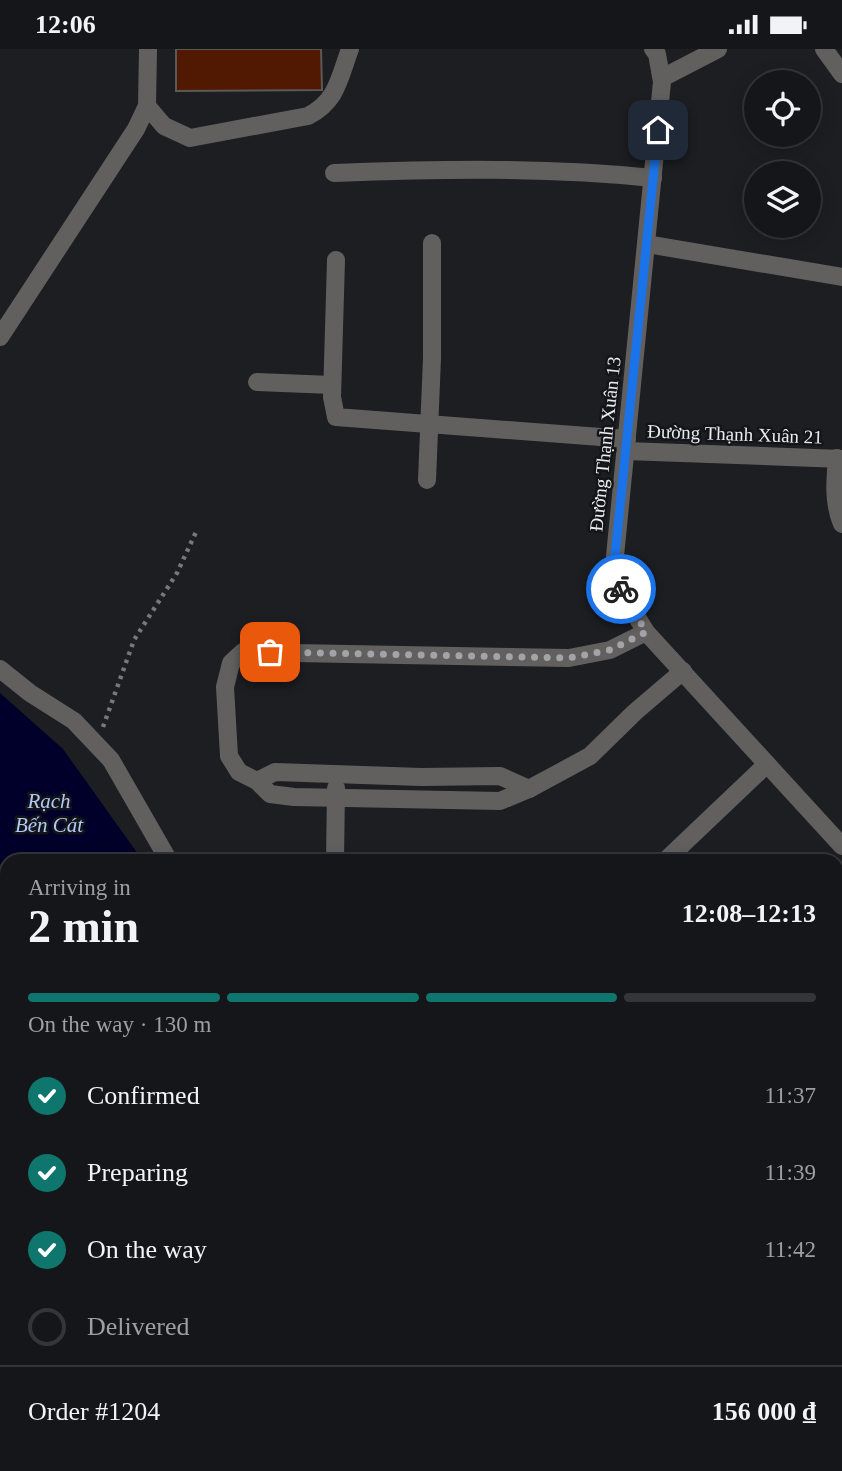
<!DOCTYPE html>
<html lang="en">
<head>
<meta charset="utf-8">
<style>
  :root { --surface:#15161a; --page:#1e1f23; --text:#f1f3f6; --muted:#9d9fa2; --line:#343539; --accent:#0f766e }
  body { margin:0; font-family:"Times New Roman",serif; background:var(--page); color:var(--text); height:100vh; display:flex; flex-direction:column; font-size:26px; white-space:nowrap }
  * { box-sizing:border-box; margin:0 }
  p { font-size:23px; color:var(--muted) }
  .icon { flex:none; width:38px; height:38px; fill:none; stroke:currentColor; stroke-width:2; stroke-linecap:round; stroke-linejoin:round }
  .map { position:relative; flex:1; overflow:hidden }
  .drawer { position:absolute; left:0px; top:805px; width:844px; height:618px; display:flex; flex-direction:column; background:var(--surface); border-radius:21px 21px 0 0; box-shadow:0 4px 18px #0003,0 0 0 2px var(--line) }
  .drawer>* { flex:none }
  .fabs { position:absolute; left:744px; top:21px; display:grid; gap:14px }
  .fabs a { display:grid; place-items:center; width:77px; height:77px; border-radius:50%; background:var(--surface); box-shadow:0 4px 18px #0003,0 0 0 2px var(--line); font-size:35px }
  .pin { position:absolute; display:grid; place-items:center; width:60px; height:60px; color:#fff; margin:-30px; border-radius:14px; box-shadow:0 4px 10px #0006 }
  .courier { position:absolute; display:grid; place-items:center; width:70px; height:70px; margin:-35px; border:5px solid #1a73e8; border-radius:50%; background:#fff; color:#222; box-shadow:0 2px 9px #0007 }
  .overview em { font-style:normal; font-weight:800 }
  .overview div { display:flex; flex-direction:column-reverse }
  .overview { display:flex; align-items:center; justify-content:space-between; height:119px; padding:0 28px }
  h1 { font-size:46px; font-weight:800; line-height:52px }
  .bar { display:grid; grid-template-columns:repeat(4,1fr); gap:10px 7px; align-content:center; height:84px; padding:0 28px }
  .bar i { height:9px; border-radius:5px; background:var(--line) }
  .bar .on { background:var(--accent) }
  .bar p { grid-column:span 4 }
  .line { display:flex; align-items:center; gap:18px; padding:0 28px; border-top:2px solid var(--line) }
  .line div { flex:1 }
  ol { padding:0 28px; list-style:none }
  li { display:flex; align-items:center; gap:21px; height:77px }
  li p { margin-inline-start:auto }
  li .icon { padding:7px; border-radius:50%; background:var(--accent); color:#fff; stroke-width:4 }
  li:last-child { color:var(--muted) }
  li i { width:38px; height:38px; border:4px solid var(--line); border-radius:50% }
  .status { display:flex; justify-content:space-between; align-items:center; height:49px; padding:0 35px; background:var(--surface); direction:ltr }
  .status svg { height:19px; fill:currentColor }
  .map>svg:first-child { display:block }
  .water { fill:#00002a }
  .building { fill:#511901; stroke:#5c5856; stroke-width:2 }
  .lines { fill:none; stroke-linecap:round; stroke-linejoin:round }
  .path { stroke:#76787b; stroke-width:4.5; stroke-dasharray:3.5 5; stroke-linecap:butt }
  .minor { stroke:#62605f; stroke-width:18 }
  .highway { stroke:#c2bcbb; stroke-width:21 }
  .done { stroke:#a2a4a7; stroke-width:7; stroke-dasharray:0 12.6 }
  .route { stroke:#1a73e8; stroke-width:9 }
  .labels { text-anchor:middle; dominant-baseline:central; stroke-width:5; stroke-linejoin:round; paint-order:stroke }
  .street-label { font-size:19px; fill:#eaecee; stroke:#131518 }
  .water-label { font-size:21px; font-style:italic; fill:#b1c9f9; stroke:#131518 }
</style>
</head>
<body>
<div class="status"><b>12:06</b><svg viewBox="0 0 49 12"><path d="M0 12V9h3v3zM5 12V6h3v6zM10 12V3h3v9zM15 12V0h3v12zM26 1h20v11H26zM47 4h2v5h-2z"/></svg></div>
<div class="map">
<svg width="842" height="1422" viewBox="0 0 842 1422">
  <rect width="100%" height="100%" fill="#1c1e22"/>
  <g class="water">
    <path d="M0,644L63,700L143,812H7V1058L0,1056Z"/>
    <path d="M230,1416H367L369,1422H231Z"/>
  </g>
  <path class="building" d="M176,0H321L322,41L176,42Z"/>
  <g class="lines">
    <path class="path" d="M103,678L134,591L177,524L196,483"/>
    <g class="minor">
      <path d="M148,0L147,57L164,77L190,89L308,67C337,52 339,30 350,0"/>
      <path d="M653,0L657,5L662,33L615,507C617,537 630,557 646,583L842,797"/>
      <path d="M824,0L842,25"/>
      <path d="M662,29L718,0"/>
      <path d="M334,124C440,120 547,118 653,129"/>
      <path d="M647,195L842,228"/>
      <path d="M336,211L332,348L336,368L627,390"/>
      <path d="M0,288L136,80L147,57"/>
      <path d="M257,333L332,336"/>
      <path d="M626,402L842,410"/>
      <path d="M837,409C835,432 833,454 842,475"/>
      <path d="M427,431L432,309V194"/>
      <path d="M646,583L610,601L569,609L243,603L231,614L225,638L229,707L239,723L257,732L270,745L294,748L500,752L529,740L590,707L635,663L683,622"/>
      <path d="M0,620L30,644L74,672L111,711L169,812"/>
      <path d="M257,732L275,723L421,728L500,727L529,740"/>
      <path d="M335,812L336,739"/>
      <path d="M665,812L767,715"/>
      <path d="M836,1018L842,1022"/>
      <path d="M0,1252H7"/>
      <path d="M0,1311H7"/>
      <path d="M839,1360L842,1357"/>
      <path d="M138,1416V1422"/>
      <path d="M523,1416L527,1422"/>
      <path d="M641,1416L644,1422"/>
    </g>
    <g class="highway">
      <path d="M836,1100H842"/>
      <path d="M0,1106H7"/>
      <path d="M836,1125H842"/>
      <path d="M0,1134H7"/>
      <path d="M836,1158H842"/>
      <path d="M0,1166H7"/>
      <path d="M836,1200H842"/>
      <path d="M0,1210H7"/>
    </g>
  </g>
  <g class="lines">
    <path class="done" d="M270,603L569,609L610,601L646,583L621,540"/>
    <path class="route" d="M621,540L616,526L615,507L658,81"/>
  </g>
  <g class="labels">
    <g class="street-label">
      <text transform="translate(735 385) rotate(2)">Đường Thạnh Xuân 21</text>
      <text transform="translate(605 395) rotate(-84)">Đường Thạnh Xuân 13</text>
    </g>
    <g class="water-label">
      <text x="49" y="752">Rạch<tspan x="49" dy="24">Bến Cát</tspan></text>
    </g>
  </g>
</svg>
<div class="fabs">
<a><svg class="icon" aria-label="locate" viewBox="0 0 24 24"><circle cx="12" cy="12" r="6"/><path d="M12 2v4M12 18v4M2 12h4M18 12h4"/></svg></a>
<a><svg class="icon" aria-label="layers" viewBox="0 0 24 24"><path d="M12 4l9 5-9 5-9-5zM3 14l9 5 9-5"/></svg></a>
</div>
<div class="pin" style="left:270px;top:603px;background:#ea580c"><svg class="icon" aria-label="bag" viewBox="0 0 24 24"><path d="M5 8h14l-1 12H6zM9 8a3 3 0 0 1 6 0"/></svg></div>
<div class="pin" style="left:658px;top:81px;background:#1f2937"><svg class="icon" aria-label="home" viewBox="0 0 24 24"><path d="M3 11l9-7 9 7M6 9v11h12V9"/></svg></div>
<div class="courier" style="left:621px;top:540px"><svg class="icon" aria-label="bike" viewBox="0 0 24 24"><circle cx="6" cy="16" r="4"/><circle cx="18" cy="16" r="4"/><path d="M6 16l4-8h5l3 8M10 8l3 8H6M13 5h3"/></svg></div>
<section class="drawer">
<div class="overview"><div><h1>2 min</h1><p>Arriving in</p></div><em>12:08–12:13</em></div>
<div class="bar"><i class="on"></i><i class="on"></i><i class="on"></i><i></i><p>On the way · 130 m</p></div>
<ol>
<li><svg class="icon" aria-label="check" viewBox="0 0 24 24"><path d="M5 12l5 5 9-10"/></svg>Confirmed<p>11:37</p></li>
<li><svg class="icon" aria-label="check" viewBox="0 0 24 24"><path d="M5 12l5 5 9-10"/></svg>Preparing<p>11:39</p></li>
<li><svg class="icon" aria-label="check" viewBox="0 0 24 24"><path d="M5 12l5 5 9-10"/></svg>On the way<p>11:42</p></li>
<li><i></i>Delivered</li>
</ol>
<div class="line" style="height:91px"><div>Order #1204</div><b>156 000 ₫</b></div>
</section>
</div>
</body>
</html>
